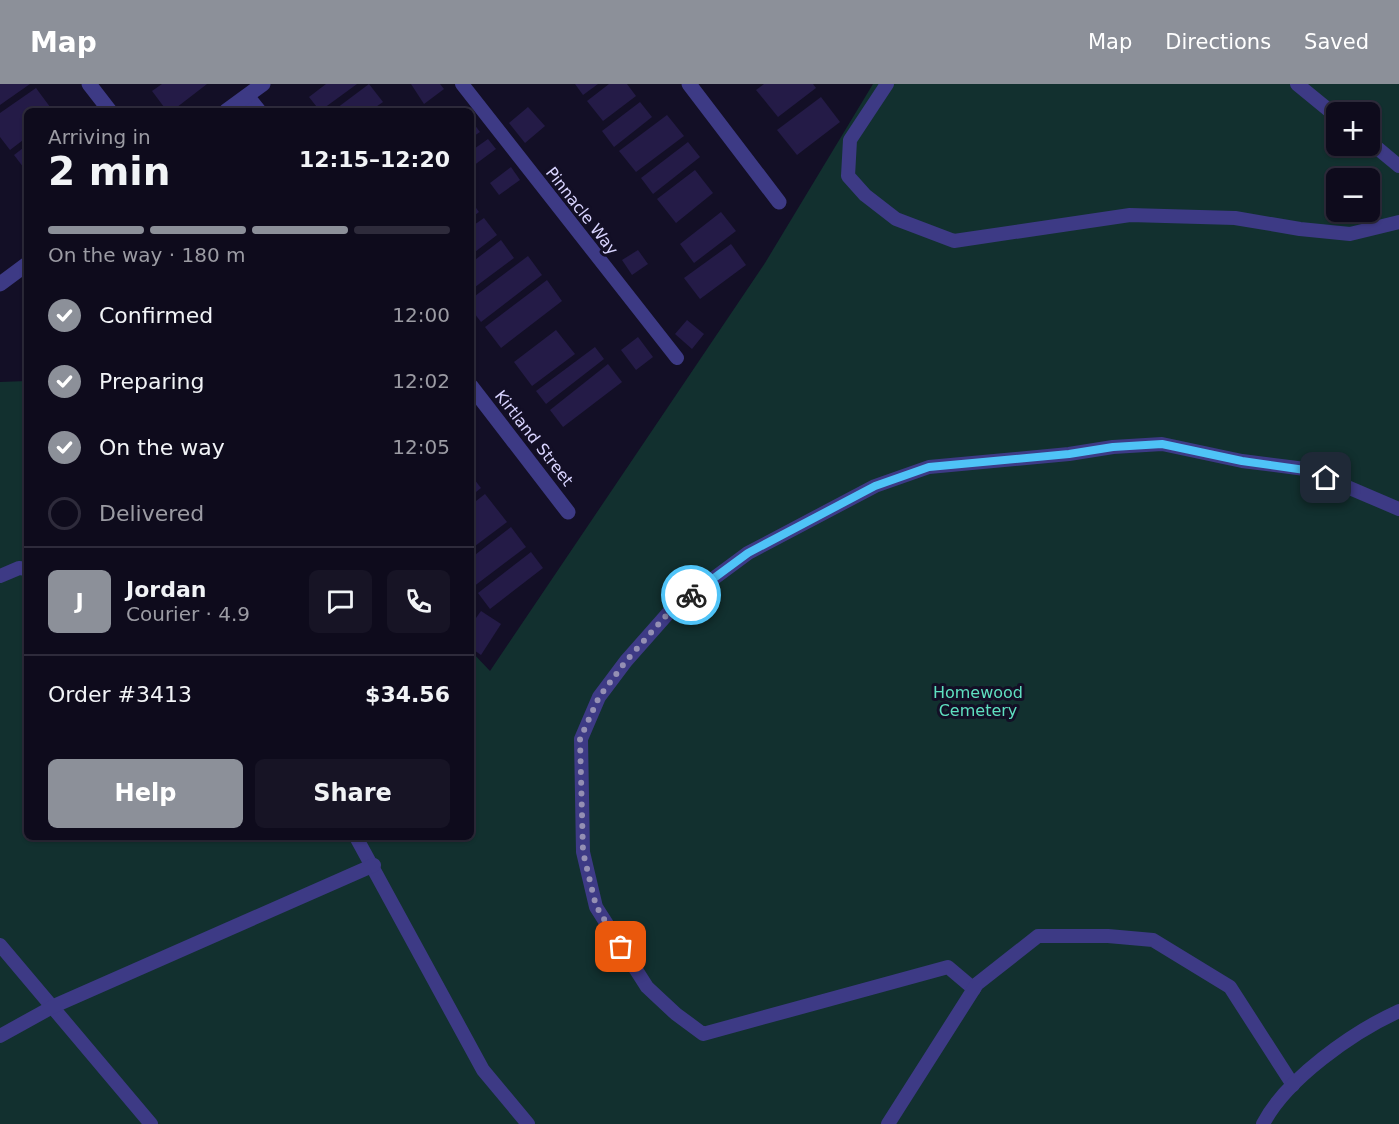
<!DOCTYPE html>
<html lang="en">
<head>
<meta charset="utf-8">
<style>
  :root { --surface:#0e0b1c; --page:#171425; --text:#f1f3f6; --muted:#9b9ba3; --line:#2e2b3b; --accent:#8c9099 }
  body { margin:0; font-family:"DejaVu Sans",sans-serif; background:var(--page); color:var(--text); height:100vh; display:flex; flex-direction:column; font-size:22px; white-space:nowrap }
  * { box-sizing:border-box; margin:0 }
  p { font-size:20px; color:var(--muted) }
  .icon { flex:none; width:33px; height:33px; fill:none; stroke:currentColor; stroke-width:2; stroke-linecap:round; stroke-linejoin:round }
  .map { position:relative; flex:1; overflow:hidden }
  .panel { position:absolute; left:24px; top:24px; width:450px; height:732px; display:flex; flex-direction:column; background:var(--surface); border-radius:9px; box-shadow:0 2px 4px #0004,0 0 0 2px var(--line) }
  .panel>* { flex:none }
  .buttons { position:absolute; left:1326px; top:18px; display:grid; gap:12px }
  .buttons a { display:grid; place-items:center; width:54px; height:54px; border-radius:9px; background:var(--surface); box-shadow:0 2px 4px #0004,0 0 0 2px var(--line); font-size:30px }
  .pin { position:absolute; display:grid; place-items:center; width:51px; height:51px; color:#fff; margin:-26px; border-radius:12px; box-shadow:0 3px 9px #0006 }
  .courier { position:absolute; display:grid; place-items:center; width:60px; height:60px; margin:-30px; border:4px solid #4fc3f7; border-radius:50%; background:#fff; color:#222; box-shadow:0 2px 8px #0007 }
  .headline em { font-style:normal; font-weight:800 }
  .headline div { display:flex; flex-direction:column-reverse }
  .headline { display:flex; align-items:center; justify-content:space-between; height:102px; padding:0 24px }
  h1 { font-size:39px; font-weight:800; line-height:45px }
  .bar { display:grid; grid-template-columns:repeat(4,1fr); gap:9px 6px; align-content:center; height:72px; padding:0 24px }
  .bar i { height:8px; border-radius:4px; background:var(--line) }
  .bar .current { background:var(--accent) }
  .bar p { grid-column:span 4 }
  .line { display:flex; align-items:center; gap:15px; padding:0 24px; border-top:2px solid var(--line) }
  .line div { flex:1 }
  .round { display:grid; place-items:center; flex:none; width:63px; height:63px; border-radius:9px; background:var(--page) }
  ol { padding:0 24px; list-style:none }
  li { display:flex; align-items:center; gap:18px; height:66px }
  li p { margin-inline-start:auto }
  li .icon { padding:6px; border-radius:50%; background:var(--accent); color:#fff; stroke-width:4 }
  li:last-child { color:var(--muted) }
  li i { width:33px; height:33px; border:3px solid var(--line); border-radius:50% }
  .button { display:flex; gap:12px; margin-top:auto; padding:12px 24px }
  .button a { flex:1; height:69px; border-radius:9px; background:var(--accent); color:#fff; font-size:24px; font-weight:800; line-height:69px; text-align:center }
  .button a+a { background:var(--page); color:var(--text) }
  header { display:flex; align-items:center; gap:36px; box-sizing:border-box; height:84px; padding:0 30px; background:var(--accent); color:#fff }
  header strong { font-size:28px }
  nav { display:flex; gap:33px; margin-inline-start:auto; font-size:21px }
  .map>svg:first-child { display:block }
  .green { fill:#12302f; fill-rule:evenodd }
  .building { fill:#241b47 }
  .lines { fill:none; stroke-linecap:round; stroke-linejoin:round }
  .service { stroke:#3d3a85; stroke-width:14 }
  .minor { stroke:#3d3a85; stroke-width:15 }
  .done { stroke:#948fb3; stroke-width:6; stroke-dasharray:0 10.8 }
  .route { stroke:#4fc3f7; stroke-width:8 }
  .labels { text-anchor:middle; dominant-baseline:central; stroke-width:6; stroke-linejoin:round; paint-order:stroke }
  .street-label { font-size:16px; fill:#d9d4ff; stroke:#130f26 }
  .park-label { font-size:16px; fill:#5fe0c0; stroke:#130f26 }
</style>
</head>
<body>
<header>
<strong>Map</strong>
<nav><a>Map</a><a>Directions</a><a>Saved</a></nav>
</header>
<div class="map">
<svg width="1399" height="1040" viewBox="0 0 1399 1040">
  <rect width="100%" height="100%" fill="#130f26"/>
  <path class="green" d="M873,0H1399V1040H0V298L27,297V753H471V567L490,587L765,179ZM1336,28H1370V62H1336ZM1336,94H1370V128H1336Z"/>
  <g class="building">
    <path d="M0,0H30L0,21Z"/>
    <path d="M162,0H207L172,27H167L152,7Z"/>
    <path d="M326,0H357L320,27L309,13Z"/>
    <path d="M369,0L383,18L370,27H333Z"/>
    <path d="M411,0H440L444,5L424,20Z"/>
    <path d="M575,0H598L583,11Z"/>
    <path d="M609,0H627L636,12L603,37L587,17Z"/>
    <path d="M764,0H813L816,4L778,33L756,6Z"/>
    <path d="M36,4L53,27H27V53L10,66L0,53V29Z"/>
    <path d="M821,13L840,38L797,71L777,46Z"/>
    <path d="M640,18L652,33L614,63L602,47Z"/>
    <path d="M528,23L545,42L525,59L509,39Z"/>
    <path d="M667,31L684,52L636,88L619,67Z"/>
    <path d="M471,36L480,48L471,54Z"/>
    <path d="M488,55L496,65L473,82L471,67Z"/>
    <path d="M688,58L700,73L653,110L641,94Z"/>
    <path d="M27,61V88L14,71Z"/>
    <path d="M511,83L520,96L499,111L490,99Z"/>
    <path d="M695,86L713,109L676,139L657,115Z"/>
    <path d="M471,117L479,128L471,134Z"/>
    <path d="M721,128L736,147L694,179L680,160Z"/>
    <path d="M484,134L497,151L471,171V143Z"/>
    <path d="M501,156L514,174L471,206V179Z"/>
    <path d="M731,160L746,181L700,215L684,194Z"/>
    <path d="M638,166L648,180L632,191L622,176Z"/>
    <path d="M528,172L542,191L481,238L471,225V215Z"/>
    <path d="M547,196L562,217L501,264L485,243Z"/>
    <path d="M687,236L704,250L692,265L675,250Z"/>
    <path d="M556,246L575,270L532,302L514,278Z"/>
    <path d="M638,253L653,273L636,286L621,266Z"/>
    <path d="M595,263L604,275L546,320L536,307Z"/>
    <path d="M608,280L622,298L563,343L550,326Z"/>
    <path d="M471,391L481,404L471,412Z"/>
    <path d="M485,410L507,438L471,465V421Z"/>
    <path d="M511,443L526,463L473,503L471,474Z"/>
    <path d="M531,468L543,484L490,525L478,509Z"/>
    <path d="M481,527L501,540L481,571L471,564V541Z"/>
  </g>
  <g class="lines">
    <g class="service">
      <path d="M462,0L677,274"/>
      <path d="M887,0L850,56L848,92L865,111L896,135L954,157L1130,131L1235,134L1300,145L1350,150L1399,138"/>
      <path d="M1297,0L1336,32"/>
      <path d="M1370,58L1399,82"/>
      <path d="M0,492L19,484L27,485"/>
      <path d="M356,753L483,986L528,1040"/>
      <path d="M0,861L151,1040"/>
      <path d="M974,905L948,883L703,950L676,930L647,903L596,823L583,768L581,655L599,613L626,577L671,526L748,469L875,402L929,383L1069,370L1113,363L1162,360L1242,377L1305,385L1399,425"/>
      <path d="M0,952L54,922L374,781"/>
      <path d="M888,1040L977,900L1038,852H1108L1153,856L1230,903L1293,1001"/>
      <path d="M1263,1040C1286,995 1353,948 1399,927"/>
    </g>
    <g class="minor">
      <path d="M89,0L110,27"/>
      <path d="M689,0L779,118"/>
      <path d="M247,12L259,27"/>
      <path d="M226,27L263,0"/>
      <path d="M0,200L27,180"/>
      <path d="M471,302L568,428"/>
    </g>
  </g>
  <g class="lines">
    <path class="done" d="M621,863L596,822L583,768L580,655L599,613L626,577L671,526L691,511"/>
    <path class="route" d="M691,511L748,469L875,402L929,383L1069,370L1113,363L1162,360L1242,377L1305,386L1326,394"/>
  </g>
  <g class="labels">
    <g class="street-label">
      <text transform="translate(582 127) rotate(52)">Pinnacle Way</text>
      <text transform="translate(534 354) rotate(52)">Kirtland Street</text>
    </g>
    <g class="park-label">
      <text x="978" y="608">Homewood<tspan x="978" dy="18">Cemetery</tspan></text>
    </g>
  </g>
</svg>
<div class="buttons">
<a>+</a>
<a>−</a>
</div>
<div class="pin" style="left:621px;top:863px;background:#ea580c"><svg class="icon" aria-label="bag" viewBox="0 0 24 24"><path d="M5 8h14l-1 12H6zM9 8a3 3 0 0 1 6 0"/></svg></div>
<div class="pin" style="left:1326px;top:394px;background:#1f2937"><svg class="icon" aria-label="home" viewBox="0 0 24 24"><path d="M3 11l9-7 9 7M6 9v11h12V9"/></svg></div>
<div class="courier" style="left:691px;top:511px"><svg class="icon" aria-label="bike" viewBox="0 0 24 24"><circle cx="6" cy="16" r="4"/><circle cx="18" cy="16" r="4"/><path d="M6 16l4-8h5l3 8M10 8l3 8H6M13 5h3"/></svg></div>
<section class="panel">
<div class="headline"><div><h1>2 min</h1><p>Arriving in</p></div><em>12:15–12:20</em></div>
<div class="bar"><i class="current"></i><i class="current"></i><i class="current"></i><i></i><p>On the way · 180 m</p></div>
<ol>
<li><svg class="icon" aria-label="check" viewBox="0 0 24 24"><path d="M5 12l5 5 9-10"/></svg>Confirmed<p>12:00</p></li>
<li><svg class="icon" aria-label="check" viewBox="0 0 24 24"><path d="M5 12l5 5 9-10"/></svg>Preparing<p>12:02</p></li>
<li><svg class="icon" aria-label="check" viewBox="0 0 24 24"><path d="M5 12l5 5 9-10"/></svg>On the way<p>12:05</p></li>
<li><i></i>Delivered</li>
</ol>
<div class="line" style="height:108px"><b class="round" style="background:var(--accent);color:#fff">J</b><div><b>Jordan</b><p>Courier · 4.9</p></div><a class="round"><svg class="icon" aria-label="chat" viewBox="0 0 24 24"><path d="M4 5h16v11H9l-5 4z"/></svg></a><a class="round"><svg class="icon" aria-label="phone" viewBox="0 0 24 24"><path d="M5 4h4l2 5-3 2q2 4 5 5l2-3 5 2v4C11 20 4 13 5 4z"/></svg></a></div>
<div class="line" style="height:78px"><div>Order #3413</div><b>$34.56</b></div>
<div class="button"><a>Help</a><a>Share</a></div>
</section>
</div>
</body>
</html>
